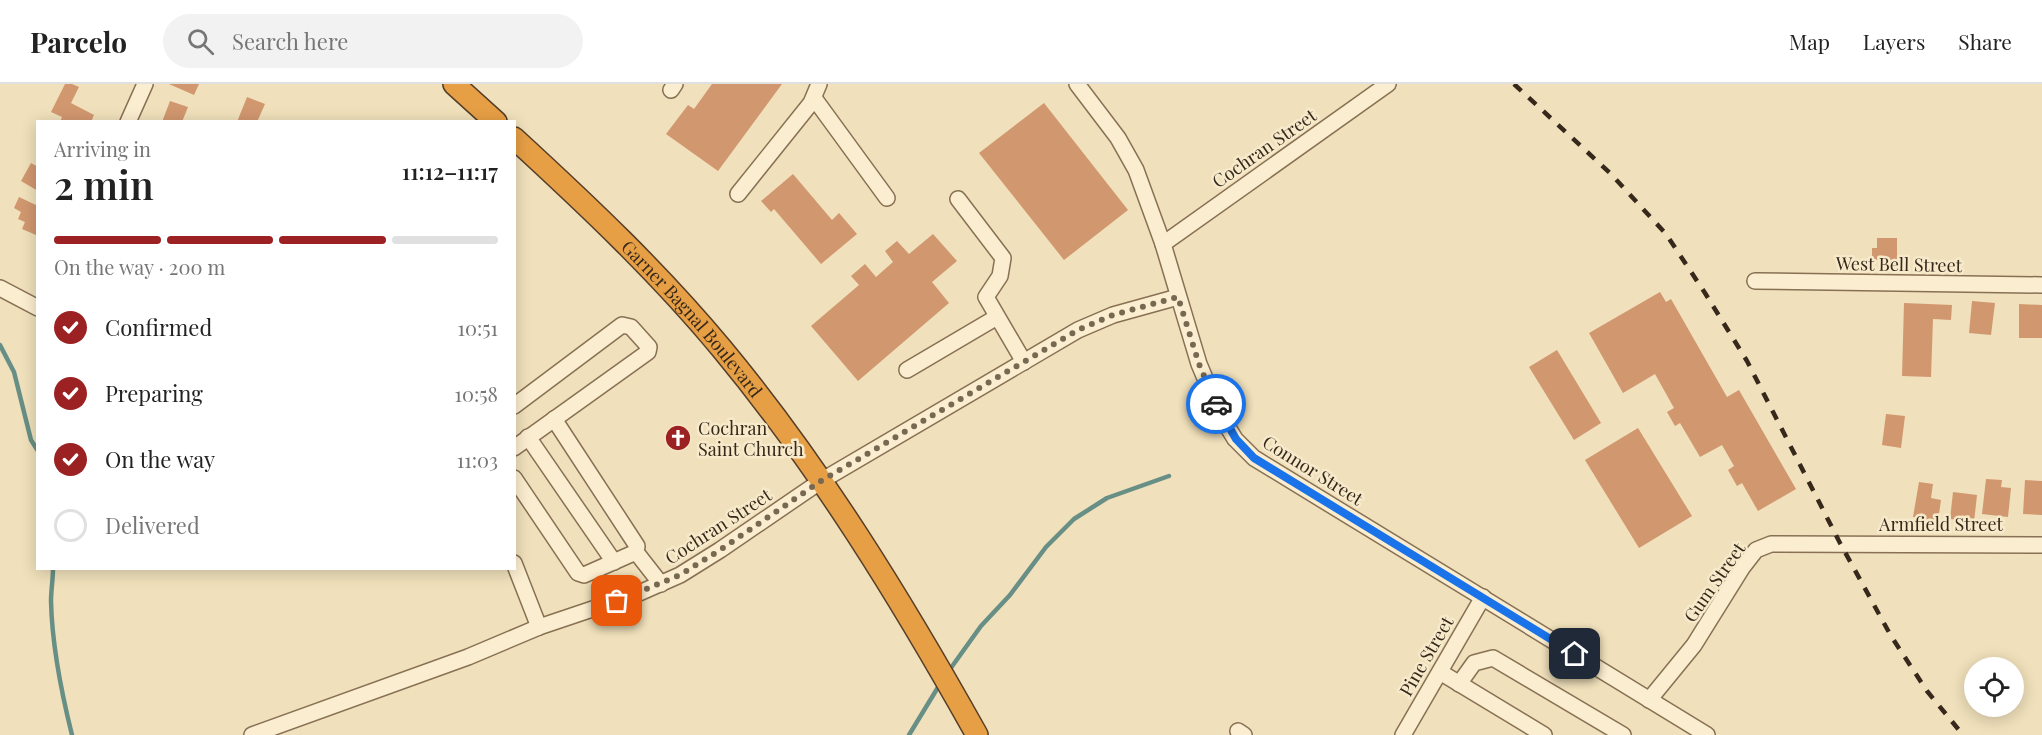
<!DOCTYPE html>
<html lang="en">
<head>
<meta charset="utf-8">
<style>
  :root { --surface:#fff; --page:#f2f2f2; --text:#222; --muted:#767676; --line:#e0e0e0; --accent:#9b2122 }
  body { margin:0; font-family:"Playfair Display",serif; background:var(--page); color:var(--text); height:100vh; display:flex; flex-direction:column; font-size:22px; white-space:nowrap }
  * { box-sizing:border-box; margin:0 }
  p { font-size:20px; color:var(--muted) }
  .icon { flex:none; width:33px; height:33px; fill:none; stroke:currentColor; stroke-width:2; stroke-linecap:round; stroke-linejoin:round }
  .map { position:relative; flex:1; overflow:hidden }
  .details { position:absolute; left:36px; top:36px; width:480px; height:450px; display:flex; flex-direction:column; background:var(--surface); border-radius:0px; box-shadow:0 3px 15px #0003 }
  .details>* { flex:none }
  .controls { position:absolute; left:1964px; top:573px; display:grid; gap:12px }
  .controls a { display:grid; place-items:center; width:60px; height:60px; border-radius:50%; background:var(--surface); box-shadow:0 3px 15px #0003; font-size:30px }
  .pin { position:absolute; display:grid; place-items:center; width:51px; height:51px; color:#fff; margin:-26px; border-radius:12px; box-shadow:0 3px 9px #0006 }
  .courier { position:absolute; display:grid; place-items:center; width:60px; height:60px; margin:-30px; border:4px solid #1a73e8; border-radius:50%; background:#fff; color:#222; box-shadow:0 2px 8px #0007 }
  .head em { font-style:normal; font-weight:600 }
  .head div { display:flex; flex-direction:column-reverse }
  .head { display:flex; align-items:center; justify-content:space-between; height:102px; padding:0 18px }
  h1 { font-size:39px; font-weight:600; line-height:45px }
  .bar { display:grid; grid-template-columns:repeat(4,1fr); gap:9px 6px; align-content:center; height:72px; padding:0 18px }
  .bar i { height:8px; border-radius:4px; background:var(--line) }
  .bar .selected { background:var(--accent) }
  .bar p { grid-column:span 4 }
  ol { padding:0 18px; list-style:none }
  li { display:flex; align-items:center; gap:18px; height:66px }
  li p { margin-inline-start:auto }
  li .icon { padding:6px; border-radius:50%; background:var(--accent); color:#fff; stroke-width:4 }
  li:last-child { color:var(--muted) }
  li i { width:33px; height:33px; border:3px solid var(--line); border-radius:50% }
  header { display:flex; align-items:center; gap:36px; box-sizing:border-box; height:84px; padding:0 30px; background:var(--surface); border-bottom:2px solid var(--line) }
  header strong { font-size:28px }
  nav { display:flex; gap:33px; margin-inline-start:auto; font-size:21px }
  .search { width:420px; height:54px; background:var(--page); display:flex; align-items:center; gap:15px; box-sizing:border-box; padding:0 21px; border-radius:33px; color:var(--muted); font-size:22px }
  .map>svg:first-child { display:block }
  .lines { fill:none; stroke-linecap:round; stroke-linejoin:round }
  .stream { stroke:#678f85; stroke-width:4.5 }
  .building { fill:#d1976f }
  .minor-casing { stroke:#887054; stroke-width:18 }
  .highway-casing { stroke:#553e29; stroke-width:24 }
  .minor { stroke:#fbedcf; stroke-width:15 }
  .highway { stroke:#e79f45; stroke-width:21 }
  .rail { stroke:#36281a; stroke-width:4.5; stroke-dasharray:10 10; stroke-linecap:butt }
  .done { stroke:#776852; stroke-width:6; stroke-dasharray:0 10.8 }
  .route { stroke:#1a73e8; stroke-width:8 }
  .labels { text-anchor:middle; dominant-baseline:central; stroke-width:5; stroke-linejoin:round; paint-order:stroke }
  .street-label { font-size:18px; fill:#36281a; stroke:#f7eacb }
  .poi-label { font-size:18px; fill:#36281a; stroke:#f7eacb; text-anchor:start }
</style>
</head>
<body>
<header>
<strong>Parcelo</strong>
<div class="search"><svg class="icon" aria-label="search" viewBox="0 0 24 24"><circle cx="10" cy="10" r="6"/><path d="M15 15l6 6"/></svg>Search here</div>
<nav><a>Map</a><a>Layers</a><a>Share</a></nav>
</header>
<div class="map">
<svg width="2042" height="651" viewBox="0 0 2042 651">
  <rect width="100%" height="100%" fill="#f0e0bb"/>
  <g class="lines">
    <g class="stream">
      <path d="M0,261L14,288L31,356L38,367"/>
      <path d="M53,484C53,496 51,506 51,517C52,562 61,607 72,651"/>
      <path d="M948,588L981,542L1010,511L1046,463L1074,435L1107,414L1169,392"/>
      <path d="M909,651L940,600"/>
    </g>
  </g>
  <g class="building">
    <path d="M65,0H72L79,3L71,19L94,31L91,38H60L62,33L51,28Z"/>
    <path d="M169,0H199L194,11Z"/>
    <path d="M712,0H782L718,87L666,50L688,21L694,25Z"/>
    <path d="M247,13L265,20L257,38H237Z"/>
    <path d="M170,17L188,23L182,38H162Z"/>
    <path d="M1044,19L1128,126L1064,176L979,69Z"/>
    <path d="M31,79L38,83V107L21,97Z"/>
    <path d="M793,90L832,136L839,129L857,150L821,180L774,125L771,128L761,117Z"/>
    <path d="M19,113L38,122L36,151L22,145L25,138L18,135L21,128L14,124Z"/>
    <path d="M933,150L957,177L932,198L949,219L858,297L811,242L859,201L851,192L865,180L876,193L893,178L885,167L897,157L909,170Z"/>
    <path d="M1877,154H1897V176H1872V164H1877Z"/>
    <path d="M1660,208L1666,218L1671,215L1727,313L1739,306L1796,405L1758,427L1742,399L1737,402L1728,386L1734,382L1722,361L1700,373L1680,339L1675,342L1667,328L1674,324L1655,290L1623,309L1589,249Z"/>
    <path d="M1972,217L1995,219L1991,251L1969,249Z"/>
    <path d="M1904,219L1952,221L1951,236L1933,235L1931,293L1902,292Z"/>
    <path d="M2019,220L2042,221V254H2019Z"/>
    <path d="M1557,266L1601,339L1574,356L1529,283Z"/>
    <path d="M1886,330L1905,332L1901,364L1882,361Z"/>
    <path d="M1638,344L1692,432L1639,464L1585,376Z"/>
    <path d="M1986,395L2002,396L2001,403L2011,404L2008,433L1982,430Z"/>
    <path d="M2025,396L2042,397V431L2023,430Z"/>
    <path d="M1919,398L1933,400L1931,414L1941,416L1938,437L1913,433Z"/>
    <path d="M1953,408L1977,411L1974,438L1950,435Z"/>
  </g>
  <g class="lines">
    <g class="minor-casing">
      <g id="minor">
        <path d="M1077,0L1118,54L1136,86L1163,160L1199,280L1221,332L1235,355L1254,374L1707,651"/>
        <path d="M671,6L675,0"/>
        <path d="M814,14L887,114"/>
        <path d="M128,38L145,0"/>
        <path d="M738,110L811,19L819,0"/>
        <path d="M958,115L1003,174L1000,192L986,213L1024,278"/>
        <path d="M1163,160L1388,0"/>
        <path d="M1755,197L2042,201"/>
        <path d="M0,204L38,224"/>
        <path d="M907,286L997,233"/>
        <path d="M514,322L622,241L631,243L649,263L648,268L514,364"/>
        <path d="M528,353L614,478"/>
        <path d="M514,394L578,489L584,491L636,468L637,462L554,335"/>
        <path d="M636,468L661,500"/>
        <path d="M514,479L539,543"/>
        <path d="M1440,588L1544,651"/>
        <path d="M1459,600L1474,579L1493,574L1623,651"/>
        <path d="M1649,616L1694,561L1742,484L1756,466L1771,460L2042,461"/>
        <path d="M1238,647L1244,651"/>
        <path d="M252,651L468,573L539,543L637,510L680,491L720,466L821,397L1078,246L1113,231L1178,213"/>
        <path d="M1403,651L1483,513"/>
      </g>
    </g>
    <g class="highway-casing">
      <g id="highway">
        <path d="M454,0L496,38"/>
        <path id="s1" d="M514,54C587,121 659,189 722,265C820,383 902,517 977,651"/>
      </g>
    </g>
    <use href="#minor" class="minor"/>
    <use href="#highway" class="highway"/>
    <path class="rail" d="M1514,0L1611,90L1666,150L1705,209L1747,277L1840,459L1891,552L1927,607L1963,651"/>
  </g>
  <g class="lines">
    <path class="done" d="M617,517L680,491L720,466L821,397L1078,246L1113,231L1178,213L1199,280L1216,320"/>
    <path class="route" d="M1216,320L1236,355L1254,374L1575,570"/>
  </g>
  <defs>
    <g id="church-disc" transform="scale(1.35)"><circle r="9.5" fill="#9b2122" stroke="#f7eacb"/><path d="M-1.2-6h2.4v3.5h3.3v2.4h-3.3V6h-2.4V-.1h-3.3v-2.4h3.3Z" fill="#fff"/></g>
  </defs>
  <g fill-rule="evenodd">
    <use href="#church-disc" x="678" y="354"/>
  </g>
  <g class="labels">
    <g class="street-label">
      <text transform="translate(1264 64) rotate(-35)">Cochran Street</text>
      <text transform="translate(1899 180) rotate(1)">West Bell Street</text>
      <text stroke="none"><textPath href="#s1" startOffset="254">Garner Bagnal Boulevard</textPath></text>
      <text transform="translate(1313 386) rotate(32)">Connor Street</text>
      <text x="1941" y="440">Armfield Street</text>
      <text transform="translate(718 442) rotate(-33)">Cochran Street</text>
      <text transform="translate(1714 498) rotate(-55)">Gum Street</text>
      <text transform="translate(1426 572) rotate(-60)">Pine Street</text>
    </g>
    <g class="poi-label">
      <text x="698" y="344">Cochran<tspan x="698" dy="21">Saint Church</tspan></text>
    </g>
  </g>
</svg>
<div class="controls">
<a><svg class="icon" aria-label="locate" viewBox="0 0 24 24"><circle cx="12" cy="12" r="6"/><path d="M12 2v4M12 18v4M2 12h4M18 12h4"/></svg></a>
</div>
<div class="pin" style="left:617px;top:517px;background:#ea580c"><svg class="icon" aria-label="bag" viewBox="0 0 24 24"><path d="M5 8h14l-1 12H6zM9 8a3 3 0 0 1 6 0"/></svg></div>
<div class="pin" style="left:1575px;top:570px;background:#1f2937"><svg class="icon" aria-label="home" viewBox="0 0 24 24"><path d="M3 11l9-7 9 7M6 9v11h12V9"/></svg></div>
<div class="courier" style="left:1216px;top:320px"><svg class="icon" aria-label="car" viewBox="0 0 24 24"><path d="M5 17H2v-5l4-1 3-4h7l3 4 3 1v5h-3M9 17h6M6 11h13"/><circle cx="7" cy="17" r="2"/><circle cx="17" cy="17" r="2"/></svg></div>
<section class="details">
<div class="head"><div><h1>2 min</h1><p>Arriving in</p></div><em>11:12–11:17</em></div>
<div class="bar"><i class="selected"></i><i class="selected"></i><i class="selected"></i><i></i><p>On the way · 200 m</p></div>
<ol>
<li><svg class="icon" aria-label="check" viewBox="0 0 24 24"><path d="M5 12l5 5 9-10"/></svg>Confirmed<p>10:51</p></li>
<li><svg class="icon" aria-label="check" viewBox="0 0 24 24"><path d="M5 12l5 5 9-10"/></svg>Preparing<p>10:58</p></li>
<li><svg class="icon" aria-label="check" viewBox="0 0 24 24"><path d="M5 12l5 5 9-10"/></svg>On the way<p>11:03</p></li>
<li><i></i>Delivered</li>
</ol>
</section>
</div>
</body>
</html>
